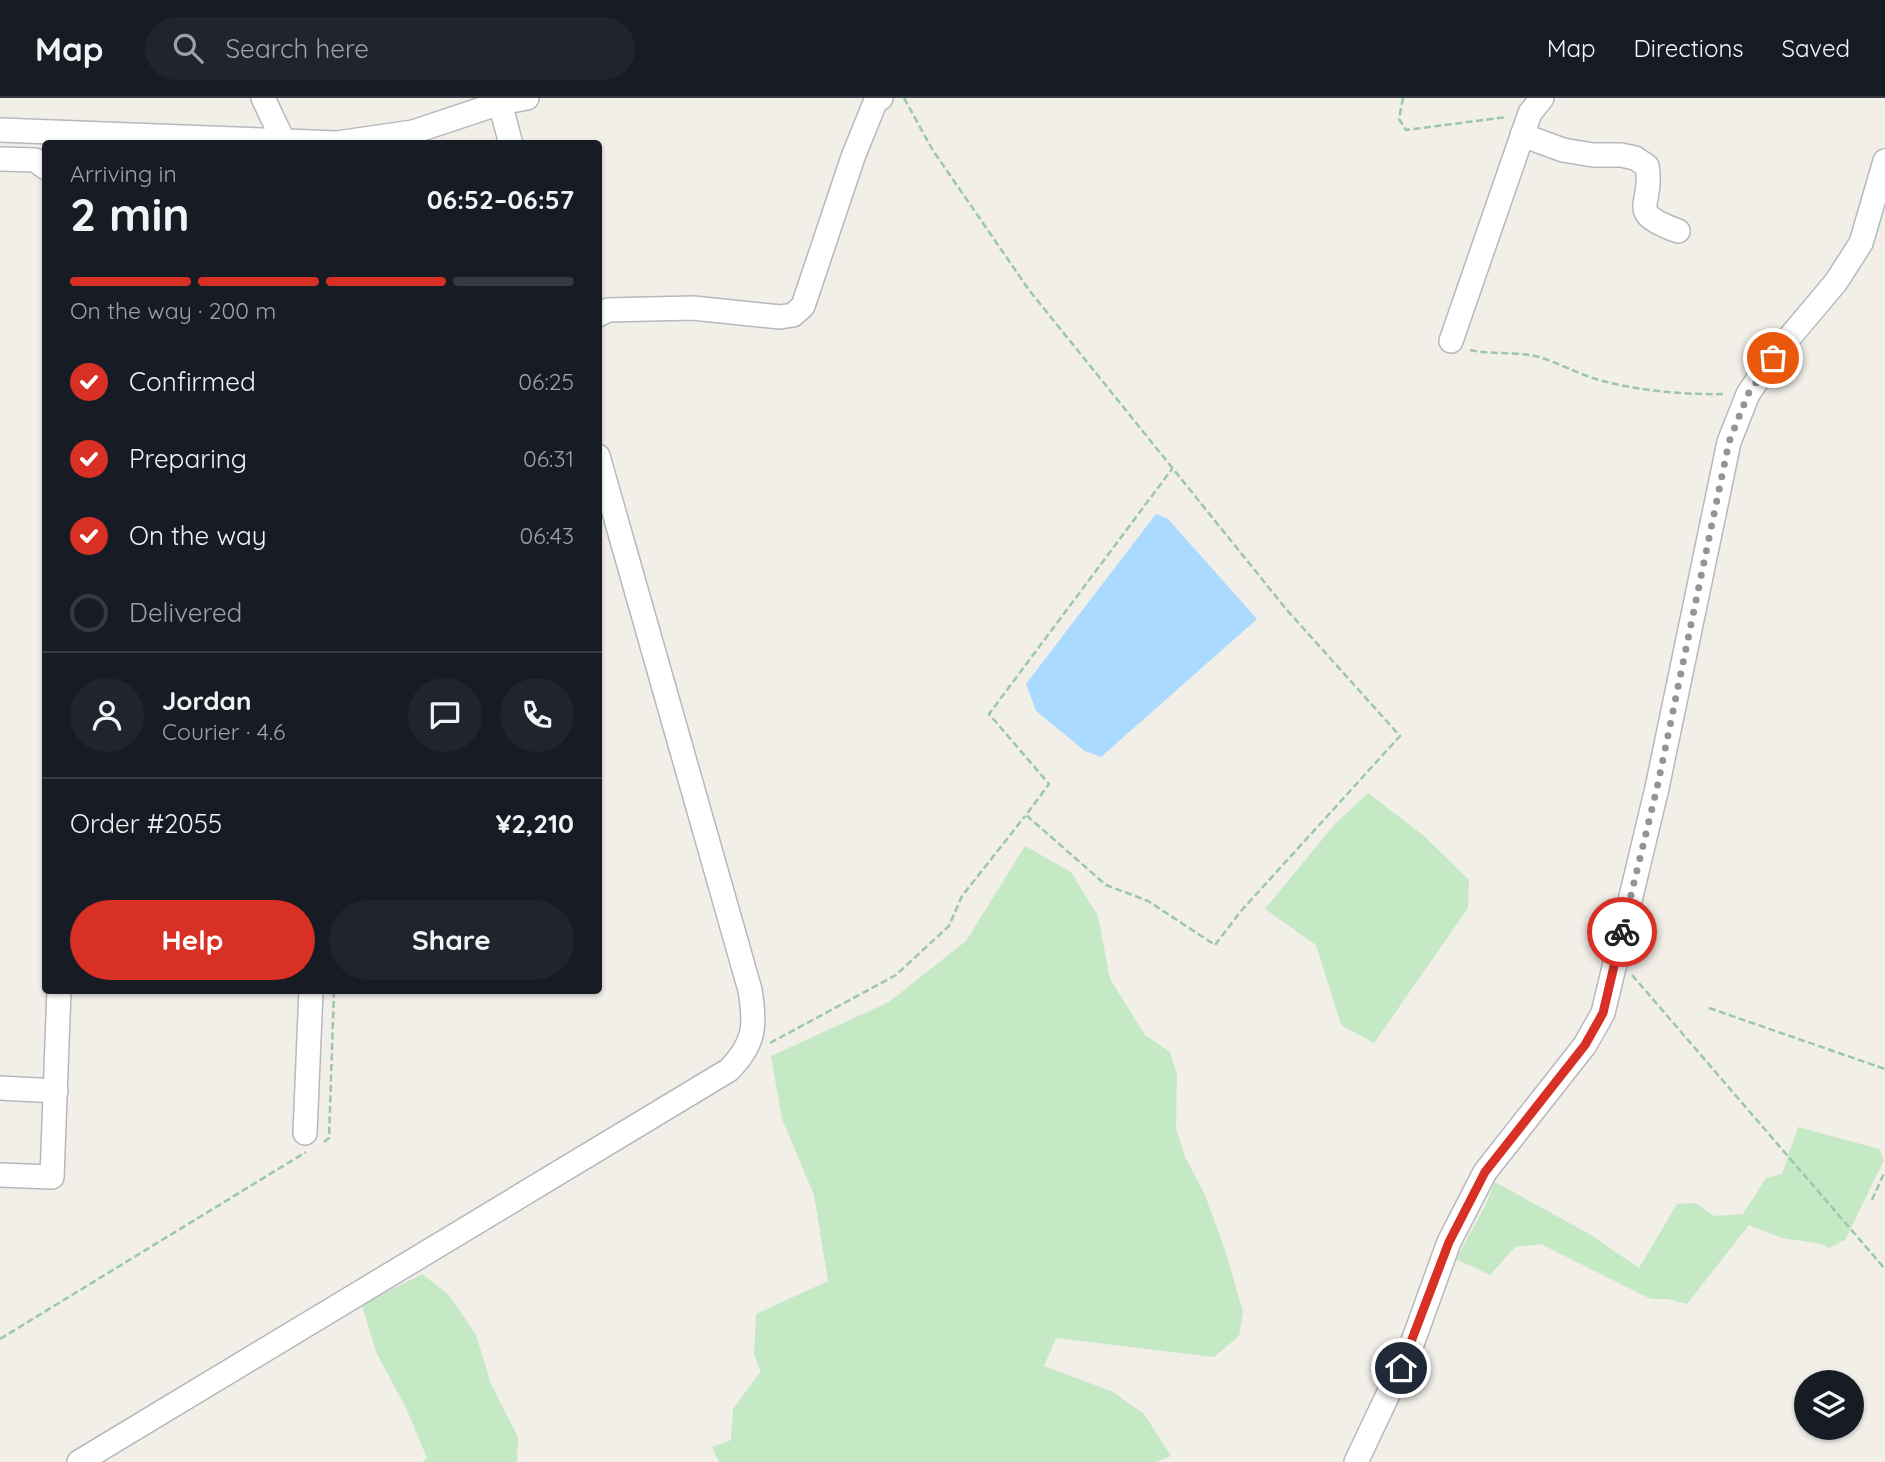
<!DOCTYPE html>
<html lang="en">
<head>
<meta charset="utf-8">
<style>
  :root { --surface:#171b24; --page:#20242c; --text:#f1f3f6; --muted:#9ea1a6; --line:#363941; --accent:#d93025 }
  body { margin:0; font-family:Quicksand,sans-serif; background:var(--page); color:var(--text); height:100vh; display:flex; flex-direction:column; font-size:26px; white-space:nowrap }
  * { box-sizing:border-box; margin:0 }
  p { font-size:23px; color:var(--muted) }
  .icon { flex:none; width:38px; height:38px; fill:none; stroke:currentColor; stroke-width:2; stroke-linecap:round; stroke-linejoin:round }
  .map { position:relative; flex:1; overflow:hidden }
  .sheet { position:absolute; left:42px; top:42px; width:560px; height:854px; display:flex; flex-direction:column; background:var(--surface); border-radius:7px; box-shadow:0 2px 5px #0004 }
  .sheet>* { flex:none }
  .tools { position:absolute; left:1794px; top:1272px; display:grid; gap:14px }
  .tools a { display:grid; place-items:center; width:70px; height:70px; border-radius:50%; background:var(--surface); box-shadow:0 2px 5px #0004; font-size:35px }
  .pin { position:absolute; display:grid; place-items:center; width:60px; height:60px; color:#fff; margin:-30px; border:4px solid #fff; border-radius:50%; box-shadow:0 2px 7px #0007 }
  .courier { position:absolute; display:grid; place-items:center; width:70px; height:70px; margin:-35px; border:5px solid #d93025; border-radius:50%; background:#fff; color:#222; box-shadow:0 2px 9px #0007 }
  .head em { font-style:normal; font-weight:700 }
  .head div { display:flex; flex-direction:column-reverse }
  .head { display:flex; align-items:center; justify-content:space-between; height:119px; padding:0 28px }
  h1 { font-size:46px; font-weight:700; line-height:52px }
  .bar { display:grid; grid-template-columns:repeat(4,1fr); gap:10px 7px; align-content:center; height:84px; padding:0 28px }
  .bar i { height:9px; border-radius:5px; background:var(--line) }
  .bar .active { background:var(--accent) }
  .bar p { grid-column:span 4 }
  .line { display:flex; align-items:center; gap:18px; padding:0 28px; border-top:2px solid var(--line) }
  .line div { flex:1 }
  .round { display:grid; place-items:center; flex:none; width:74px; height:74px; border-radius:37px; background:var(--page) }
  ol { padding:0 28px; list-style:none }
  li { display:flex; align-items:center; gap:21px; height:77px }
  li p { margin-inline-start:auto }
  li .icon { padding:7px; border-radius:50%; background:var(--accent); color:#fff; stroke-width:4 }
  li:last-child { color:var(--muted) }
  li i { width:38px; height:38px; border:4px solid var(--line); border-radius:50% }
  .cta { display:flex; gap:14px; margin-top:auto; padding:14px 28px }
  .cta a { flex:1; height:80px; border-radius:42px; background:var(--accent); color:#fff; font-size:28px; font-weight:700; line-height:80px; text-align:center }
  .cta a+a { background:var(--page); color:var(--text) }
  header { display:flex; align-items:center; gap:42px; box-sizing:border-box; height:98px; padding:0 35px; background:var(--surface); border-bottom:2px solid var(--line) }
  header strong { font-size:33px }
  nav { display:flex; gap:38px; margin-inline-start:auto; font-size:24px }
  .search { width:490px; height:63px; background:var(--page); display:flex; align-items:center; gap:18px; box-sizing:border-box; padding:0 24px; border-radius:38px; color:var(--muted); font-size:26px }
  .map>svg:first-child { display:block }
  .green { fill:#c5e8c5 }
  .water { fill:#aadaff }
  .lines { fill:none; stroke-linecap:round; stroke-linejoin:round }
  .minor-casing { stroke:#b5b8bc; stroke-width:26 }
  .path { stroke:#9cc7a9; stroke-width:2.5; stroke-dasharray:7 3.5; stroke-linecap:butt }
  .minor { stroke:#fff; stroke-width:23 }
  .done { stroke:#929495; stroke-width:7; stroke-dasharray:0 12.6 }
  .route { stroke:#d93025; stroke-width:9 }
</style>
</head>
<body>
<header>
<strong>Map</strong>
<div class="search"><svg class="icon" aria-label="search" viewBox="0 0 24 24"><circle cx="10" cy="10" r="6"/><path d="M15 15l6 6"/></svg>Search here</div>
<nav><a>Map</a><a>Directions</a><a>Saved</a></nav>
</header>
<div class="map">
<svg width="1885" height="1364" viewBox="0 0 1885 1364">
  <rect width="100%" height="100%" fill="#f1efe8"/>
  <g class="green">
    <path d="M1368,695L1424,738L1469,782L1468,810L1374,945L1341,927L1316,847L1265,811L1334,727Z"/>
    <path d="M1025,748L1071,774L1098,818L1110,881L1145,937L1170,954L1177,977L1176,1030L1185,1059L1205,1097L1227,1158L1243,1214L1239,1238L1214,1259L1056,1240L1044,1268L1113,1294L1144,1316L1171,1358L1156,1364H719L712,1349L731,1342L733,1311L761,1273L754,1257L756,1216L828,1183L814,1097L782,1021L771,958L889,904L966,843Z"/>
    <path d="M1798,1029L1879,1051L1884,1062L1845,1142L1829,1150L1822,1146L1782,1140L1749,1127L1687,1206L1668,1201H1651L1541,1146L1515,1149L1490,1177L1456,1161L1485,1108L1495,1084L1591,1137L1639,1170L1677,1106L1696,1105L1714,1118L1743,1116L1766,1080L1782,1076Z"/>
    <path d="M422,1176L449,1197L476,1237L491,1286L518,1339L517,1364H422L427,1360L406,1310L376,1254L362,1207Z"/>
  </g>
  <path class="water" d="M1156,416L1168,421L1257,521L1101,659L1085,653L1036,613L1026,586Z"/>
  <g class="lines">
    <g class="minor-casing">
      <g id="minor">
        <path d="M263,0L283,42"/>
        <path d="M500,5L511,46"/>
        <path d="M0,32L337,45L413,34L500,5L527,0"/>
        <path d="M1522,37L1563,52L1593,57H1621L1635,60L1647,68C1655,108 1623,113 1678,133"/>
        <path d="M0,61L35,62L46,70"/>
        <path d="M598,217L608,212L693,210L780,219L793,217L803,208L853,59L876,2L881,0"/>
        <path d="M1451,243L1530,15L1542,0"/>
        <path d="M0,990L56,993"/>
        <path d="M305,1035L311,892"/>
        <path d="M0,1077L52,1079L59,892"/>
        <path d="M79,1364L729,972C755,945 756,928 750,892L598,358"/>
        <path d="M1356,1364L1412,1246L1449,1144L1485,1074L1585,947L1603,915L1657,690L1729,344L1748,296L1773,259L1836,184L1861,145L1885,63"/>
      </g>
    </g>
    <g class="path">
      <path d="M904,0L932,51L1029,192L1286,511L1400,638L1241,813L1215,847L1148,803L1106,787L1026,717L1049,686L989,616L1172,371"/>
      <path d="M1403,0L1399,21L1406,32L1507,19"/>
      <path d="M1470,252C1492,257 1516,253 1539,259C1559,265 1578,276 1599,282C1640,293 1684,297 1726,296"/>
      <path d="M1632,877L1885,1171"/>
      <path d="M1709,910L1885,971"/>
      <path d="M770,945L896,877L949,828L962,798L1025,718"/>
      <path d="M324,1044L329,1040L334,892"/>
      <path d="M1872,1102L1885,1073"/>
      <path d="M0,1241L306,1054"/>
    </g>
    <use href="#minor" class="minor"/>
  </g>
  <g class="lines">
    <path class="done" d="M1622,834L1657,690L1729,344L1748,296L1773,260"/>
    <path class="route" d="M1401,1270L1449,1144L1485,1074L1585,947L1603,915L1622,834"/>
  </g>
</svg>
<div class="tools">
<a><svg class="icon" aria-label="layers" viewBox="0 0 24 24"><path d="M12 4l9 5-9 5-9-5zM3 14l9 5 9-5"/></svg></a>
</div>
<div class="pin" style="left:1773px;top:260px;background:#ea580c"><svg class="icon" aria-label="bag" viewBox="0 0 24 24"><path d="M5 8h14l-1 12H6zM9 8a3 3 0 0 1 6 0"/></svg></div>
<div class="pin" style="left:1401px;top:1270px;background:#1f2937"><svg class="icon" aria-label="home" viewBox="0 0 24 24"><path d="M3 11l9-7 9 7M6 9v11h12V9"/></svg></div>
<div class="courier" style="left:1622px;top:834px"><svg class="icon" aria-label="bike" viewBox="0 0 24 24"><circle cx="6" cy="16" r="4"/><circle cx="18" cy="16" r="4"/><path d="M6 16l4-8h5l3 8M10 8l3 8H6M13 5h3"/></svg></div>
<section class="sheet">
<div class="head"><div><h1>2 min</h1><p>Arriving in</p></div><em>06:52–06:57</em></div>
<div class="bar"><i class="active"></i><i class="active"></i><i class="active"></i><i></i><p>On the way · 200 m</p></div>
<ol>
<li><svg class="icon" aria-label="check" viewBox="0 0 24 24"><path d="M5 12l5 5 9-10"/></svg>Confirmed<p>06:25</p></li>
<li><svg class="icon" aria-label="check" viewBox="0 0 24 24"><path d="M5 12l5 5 9-10"/></svg>Preparing<p>06:31</p></li>
<li><svg class="icon" aria-label="check" viewBox="0 0 24 24"><path d="M5 12l5 5 9-10"/></svg>On the way<p>06:43</p></li>
<li><i></i>Delivered</li>
</ol>
<div class="line" style="height:126px"><a class="round"><svg class="icon" aria-label="person" viewBox="0 0 24 24"><circle cx="12" cy="8" r="4"/><path d="M4 21q1-7 8-7t8 7"/></svg></a><div><b>Jordan</b><p>Courier · 4.6</p></div><a class="round"><svg class="icon" aria-label="chat" viewBox="0 0 24 24"><path d="M4 5h16v11H9l-5 4z"/></svg></a><a class="round"><svg class="icon" aria-label="phone" viewBox="0 0 24 24"><path d="M5 4h4l2 5-3 2q2 4 5 5l2-3 5 2v4C11 20 4 13 5 4z"/></svg></a></div>
<div class="line" style="height:91px"><div>Order #2055</div><b>¥2,210</b></div>
<div class="cta"><a>Help</a><a>Share</a></div>
</section>
</div>
</body>
</html>
